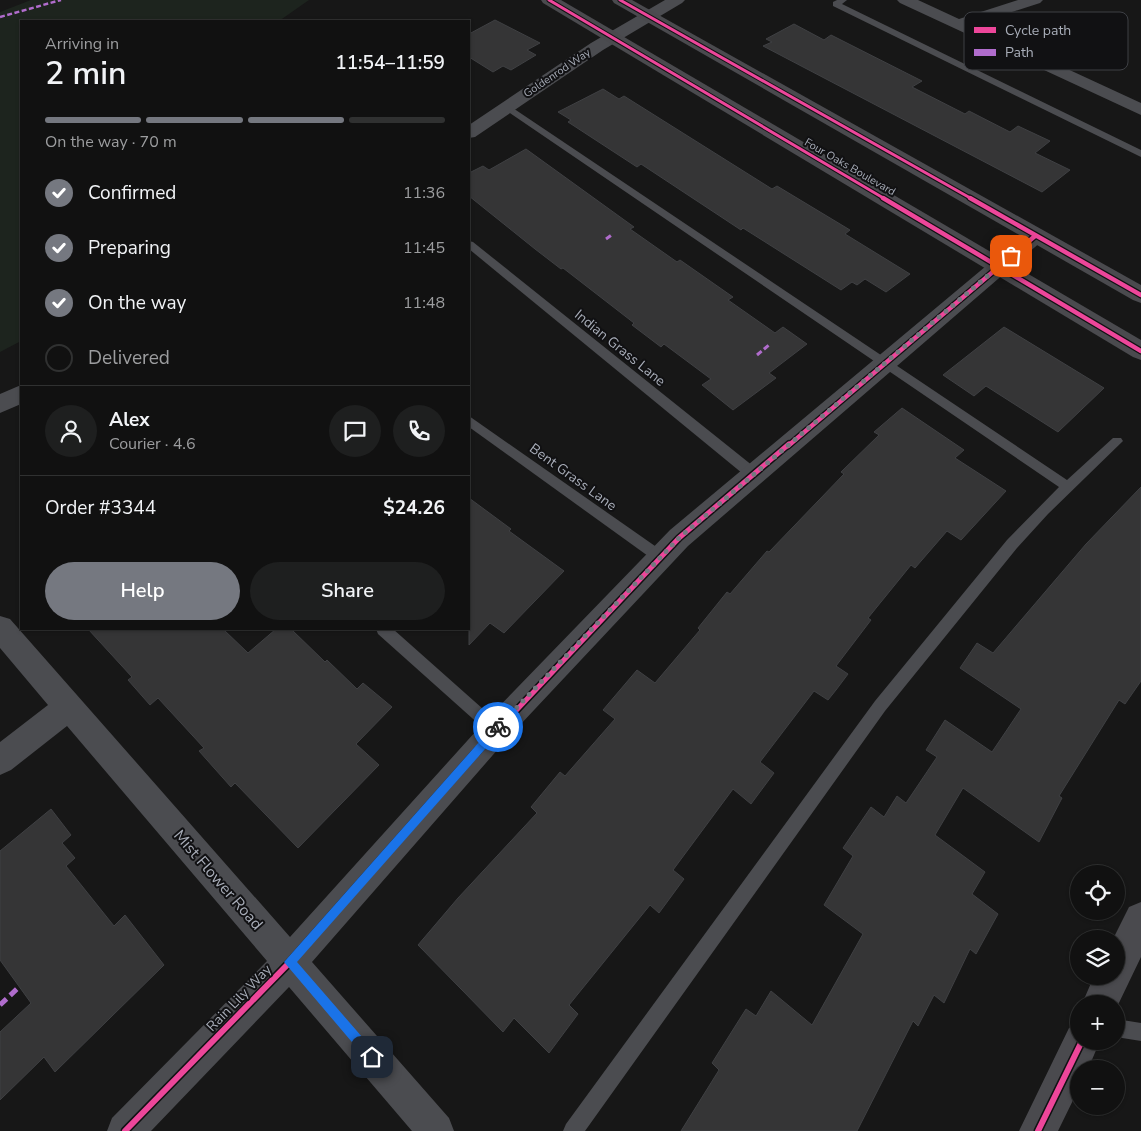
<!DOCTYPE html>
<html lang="en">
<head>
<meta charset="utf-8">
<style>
  :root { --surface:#111; --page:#1e1f1f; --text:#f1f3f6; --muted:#9c9d9f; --line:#303131; --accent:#757880 }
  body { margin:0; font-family:"Nunito Sans",sans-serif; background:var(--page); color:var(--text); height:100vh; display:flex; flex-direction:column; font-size:19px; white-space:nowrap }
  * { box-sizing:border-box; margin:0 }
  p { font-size:16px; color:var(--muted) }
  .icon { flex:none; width:28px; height:28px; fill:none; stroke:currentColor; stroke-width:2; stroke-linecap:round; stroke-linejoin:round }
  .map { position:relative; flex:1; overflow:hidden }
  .side { position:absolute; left:20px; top:20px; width:450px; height:610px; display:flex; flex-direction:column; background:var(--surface); border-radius:0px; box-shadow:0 1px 4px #0004,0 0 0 1px var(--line) }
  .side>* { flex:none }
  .buttons { position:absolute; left:1070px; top:865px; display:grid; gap:10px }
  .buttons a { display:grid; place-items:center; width:55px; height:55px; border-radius:50%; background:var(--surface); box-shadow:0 1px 4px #0004,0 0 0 1px var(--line); font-size:25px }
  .pin { position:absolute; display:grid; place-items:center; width:42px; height:42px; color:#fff; margin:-21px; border-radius:10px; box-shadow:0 2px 8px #0006 }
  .courier { position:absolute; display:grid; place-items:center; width:50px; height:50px; margin:-25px; border:4px solid #1a73e8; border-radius:50%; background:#fff; color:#222; box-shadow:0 1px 6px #0007 }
  .summary em { font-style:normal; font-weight:600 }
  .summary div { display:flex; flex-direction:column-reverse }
  .summary { display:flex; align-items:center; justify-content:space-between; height:85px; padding:0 25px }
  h1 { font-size:32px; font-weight:600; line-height:38px }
  .bar { display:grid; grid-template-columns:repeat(4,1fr); gap:8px 5px; align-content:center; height:60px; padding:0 25px }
  .bar i { height:6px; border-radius:4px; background:var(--line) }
  .bar .active { background:var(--accent) }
  .bar p { grid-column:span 4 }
  .line { display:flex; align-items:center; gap:12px; padding:0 25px; border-top:1px solid var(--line) }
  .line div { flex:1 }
  .round { display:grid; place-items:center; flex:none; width:52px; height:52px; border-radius:26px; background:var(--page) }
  ol { padding:0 25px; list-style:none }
  li { display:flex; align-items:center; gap:15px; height:55px }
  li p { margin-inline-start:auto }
  li .icon { padding:5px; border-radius:50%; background:var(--accent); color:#fff; stroke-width:4 }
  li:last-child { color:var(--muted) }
  li i { width:28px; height:28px; border:2px solid var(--line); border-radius:50% }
  .cta { display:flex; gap:10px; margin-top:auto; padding:10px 25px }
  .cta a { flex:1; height:58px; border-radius:30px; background:var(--accent); color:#fff; font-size:20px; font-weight:600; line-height:58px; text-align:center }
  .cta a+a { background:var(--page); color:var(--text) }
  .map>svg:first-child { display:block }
  .green { fill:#1d241e }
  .building { fill:#353536; stroke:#3f4043 }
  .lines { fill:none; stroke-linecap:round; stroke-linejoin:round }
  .lane { fill:#4b4c50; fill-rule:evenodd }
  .street { fill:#4b4c50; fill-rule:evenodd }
  .secondary { fill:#4a4a4e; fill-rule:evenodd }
  .quiet-far2 { stroke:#b06ccc; stroke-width:2.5; stroke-dasharray:5 2.5; stroke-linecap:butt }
  .quiet-far1 { stroke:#b06ccc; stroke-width:3; stroke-dasharray:6 3; stroke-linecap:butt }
  .quiet { stroke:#b06ccc; stroke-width:5; stroke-dasharray:9 5; stroke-linecap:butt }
  .cycleway-far3-casing { stroke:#111113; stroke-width:5 }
  .cycleway-far2-casing { stroke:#111113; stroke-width:7 }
  .cycleway-far1-casing { stroke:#111113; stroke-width:8 }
  .cycleway-casing { stroke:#111113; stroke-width:9 }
  .cycleway-far3 { stroke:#ed469a; stroke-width:3 }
  .cycleway-far2 { stroke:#ed469a; stroke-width:4.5 }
  .cycleway-far1 { stroke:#ed469a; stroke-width:5 }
  .cycleway { stroke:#ed469a; stroke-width:6 }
  .route { fill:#1a73e8 }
  .done { stroke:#757880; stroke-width:5; stroke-dasharray:0 9 }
  .labels { text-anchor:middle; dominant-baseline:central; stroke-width:4; stroke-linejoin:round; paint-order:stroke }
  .far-street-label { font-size:11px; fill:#a8adb8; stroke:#111113 }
  .street-label { font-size:14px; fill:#a8adb8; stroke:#111113 }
  .near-street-label { font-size:16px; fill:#a8adb8; stroke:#111113 }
  .key { fill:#111113; stroke:#3e4045; stroke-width:1 }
  .key-label { font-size:14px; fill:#a8adb8 }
</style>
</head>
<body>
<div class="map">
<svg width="1141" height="1131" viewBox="0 0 1141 1131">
  <rect width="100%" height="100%" fill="#171717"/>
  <path class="green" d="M31,0H309L279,21H21V341L0,352V12Z"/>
  <g class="building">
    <path d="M495,20L540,43L527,50L536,55L511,70L503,66L493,72L469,57V34Z"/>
    <path d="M794,24L824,40L831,35L922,81L912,87L965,114L969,111L1010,132L1018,126L1050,141L1035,153L1070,170L1042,192L763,46L772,42L766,39Z"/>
    <path d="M603,89L619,99L624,96L772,189L777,186L850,230L845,234L910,274L886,292L865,279L857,285L852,282L841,290L743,228L741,230L641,164L637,167L568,122L571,120L558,112Z"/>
    <path d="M526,149L634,227L630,229L677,262L680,260L733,297L728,300L775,333L783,327L807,344L769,373L776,378L733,410L702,385L711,379L664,344L661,347L632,325L634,323L563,268L561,269L535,249L469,196V173L483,166L489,170Z"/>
    <path d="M1004,327L1104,388L1058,432L986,386L974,396L943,375Z"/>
    <path d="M902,408L964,450L955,458L1006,491L961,540L947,531L915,568L911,565L868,618L871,620L836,666L848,674L836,690L828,700L814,691L760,762L774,773L751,804L733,789L673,870L684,879L659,913L650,905L569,1005L578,1014L549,1053L514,1018L503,1032L418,945L458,898L537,813L531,807L560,772L565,776L615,719L603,710L637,670L655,683L700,630L698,628L727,592L730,594L767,551L769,552L844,474L841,472L879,435L874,432Z"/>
    <path d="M1141,487V681L1125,704L1119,700L1059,796L1062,798L1039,842L963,788L935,835L985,872L972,894L998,914L976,954L970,949L944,1003L934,995L918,1026L913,1021L857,1131H681L719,1070L712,1063L746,1009L756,1016L771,991L812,1025L863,934L824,905L853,856L843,848L871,807L884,817L897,796L906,803L937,757L926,750L945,720L992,752L1021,709L960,668L977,643L993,653L1086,544Z"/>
    <path d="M469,498L511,529L509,531L564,571L504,633L490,623L469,645Z"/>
    <path d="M88,629H223L248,653L276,629H291L325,662L327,660L357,689L363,683L392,707L356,744L379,765L298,848L235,783L231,787L199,751L204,748L158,698L150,705L128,680L132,677Z"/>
    <path d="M51,809L71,835L62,843L75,858L66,866L114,926L125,915L164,965L55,1072L44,1057L0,1100V1032L31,1003L0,960V851Z"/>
  </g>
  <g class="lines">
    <g class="lane">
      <path d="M837,0H847L842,4L1141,150V157L833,6V2Z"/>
      <path d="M507,104L1067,480L1113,438H1121L1123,441L1048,514L1017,548L885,711L585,1131H563L566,1124L875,701L1007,540L1059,487L504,109L502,107Z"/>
      <path d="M469,241L473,242L758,470L759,474L758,478L753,479L748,478L469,249Z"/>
      <path d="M469,416L665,553L667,557L665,561L660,563L655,561L469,427Z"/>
      <path d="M376,629H393L501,725L504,730L501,735L496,737L491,735L378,634Z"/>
      <path d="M1116,1019L1141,1023V1041L1116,1037Z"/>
    </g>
    <g class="street">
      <path d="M665,0H685L682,3L603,50L475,137L469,138V125L591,43Z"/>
      <path d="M897,0H918L959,19L1018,0H1043L1040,3L972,25L1141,103V115L900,3Z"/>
      <path d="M1035,229L1042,231L1045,236L1042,241L688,546L506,740L312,962L449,1118L454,1131H412L289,987L151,1131H107L112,1118L267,961L67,726L11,770L0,775V742L48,705L0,648V616L10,619L290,937L486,720L670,530L1028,231Z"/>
      <path d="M21,385V404L0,413V394Z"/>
    </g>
    <g class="secondary">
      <path d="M541,0H561L1141,340V360L1133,357L543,3Z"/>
      <path d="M612,0H632L1141,285V303L1133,300L614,3Z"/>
      <path d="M1141,902V957L1116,1009V1004H1082L1094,976H1116V939H1113L1129,907Z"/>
      <path d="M1079,1024V1041H1100L1088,1069H1079V1088L1058,1131H1019L1069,1028Z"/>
    </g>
    <path class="quiet-far2" d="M0,17L61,0"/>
    <g class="quiet-far1">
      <path d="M606,239L613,234"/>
      <path d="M757,355L769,345"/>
    </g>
    <path class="quiet" d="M0,1005L19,987"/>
    <g class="cycleway-far3-casing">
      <g id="cycleway-far3">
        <path d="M549,0L885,199"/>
        <path d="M620,0L972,199"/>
      </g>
    </g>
    <g class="cycleway-far2-casing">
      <g id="cycleway-far2">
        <path d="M883,198L1141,351"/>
        <path d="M970,198L1141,295"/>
        <path d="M788,446L1035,236"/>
      </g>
    </g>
    <g class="cycleway-far1-casing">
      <path id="cycleway-far1" d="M477,752L679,538L789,444"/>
    </g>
    <g class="cycleway-casing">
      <g id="cycleway">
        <path d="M125,1131L290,962L478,750"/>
        <path d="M1038,1131L1082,1041"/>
      </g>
    </g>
    <use href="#cycleway-far3" class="cycleway-far3"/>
    <use href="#cycleway-far2" class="cycleway-far2"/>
    <use href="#cycleway-far1" class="cycleway-far1"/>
    <use href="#cycleway" class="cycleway"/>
  </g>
  <path class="route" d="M498,723L502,724V730L297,962L376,1053L377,1057L376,1061L372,1063L368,1061L284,962L495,724Z"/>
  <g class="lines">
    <path class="done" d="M498,727L679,538L1011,256"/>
  </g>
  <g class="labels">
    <g class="far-street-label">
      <text transform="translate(557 73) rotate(-34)">Goldenrod Way</text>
      <text transform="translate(850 167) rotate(30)">Four Oaks Boulevard</text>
    </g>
    <g class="street-label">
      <text transform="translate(620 348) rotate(39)">Indian Grass Lane</text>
      <text transform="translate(573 477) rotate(36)">Bent Grass Lane</text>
      <text transform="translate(239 998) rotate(-46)">Rain Lily Way</text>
    </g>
    <g class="near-street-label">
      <text transform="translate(218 880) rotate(49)">Mist Flower Road</text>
    </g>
  </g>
  <rect x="964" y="12" width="164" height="58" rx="8" class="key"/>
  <rect x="974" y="27" width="22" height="6" fill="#ed469a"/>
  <rect x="974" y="49" width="22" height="7" fill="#b06ccc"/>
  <g class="key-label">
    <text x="1005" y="35">Cycle path</text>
    <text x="1005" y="57">Path</text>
  </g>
</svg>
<div class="buttons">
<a><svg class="icon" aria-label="locate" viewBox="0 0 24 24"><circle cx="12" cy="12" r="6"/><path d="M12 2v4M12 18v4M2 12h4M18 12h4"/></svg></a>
<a><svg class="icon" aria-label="layers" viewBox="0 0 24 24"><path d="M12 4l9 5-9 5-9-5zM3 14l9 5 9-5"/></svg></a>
<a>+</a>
<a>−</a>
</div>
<div class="pin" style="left:1011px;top:256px;background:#ea580c"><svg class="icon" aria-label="bag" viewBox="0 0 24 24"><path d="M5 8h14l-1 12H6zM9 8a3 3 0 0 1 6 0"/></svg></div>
<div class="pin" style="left:372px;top:1057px;background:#1f2937"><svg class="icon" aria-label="home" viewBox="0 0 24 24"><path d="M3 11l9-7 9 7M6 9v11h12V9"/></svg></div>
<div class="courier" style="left:498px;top:727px"><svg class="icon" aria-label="bike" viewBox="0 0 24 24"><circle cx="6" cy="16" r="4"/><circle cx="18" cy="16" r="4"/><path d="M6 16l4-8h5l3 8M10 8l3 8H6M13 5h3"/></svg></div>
<section class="side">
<div class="summary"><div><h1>2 min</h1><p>Arriving in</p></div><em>11:54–11:59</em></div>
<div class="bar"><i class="active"></i><i class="active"></i><i class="active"></i><i></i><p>On the way · 70 m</p></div>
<ol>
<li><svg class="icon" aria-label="check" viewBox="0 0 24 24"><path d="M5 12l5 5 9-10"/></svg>Confirmed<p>11:36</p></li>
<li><svg class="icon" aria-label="check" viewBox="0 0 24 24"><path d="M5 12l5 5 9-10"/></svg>Preparing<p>11:45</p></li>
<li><svg class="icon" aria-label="check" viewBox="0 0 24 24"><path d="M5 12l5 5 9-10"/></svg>On the way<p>11:48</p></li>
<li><i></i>Delivered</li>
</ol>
<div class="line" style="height:90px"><a class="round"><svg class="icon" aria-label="person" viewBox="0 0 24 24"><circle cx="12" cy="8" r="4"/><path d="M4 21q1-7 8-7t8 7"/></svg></a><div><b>Alex</b><p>Courier · 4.6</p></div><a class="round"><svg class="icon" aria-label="chat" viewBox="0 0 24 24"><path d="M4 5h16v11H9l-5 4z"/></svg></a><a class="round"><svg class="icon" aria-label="phone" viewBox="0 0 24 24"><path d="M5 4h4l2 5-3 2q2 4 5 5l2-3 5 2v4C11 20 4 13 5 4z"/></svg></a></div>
<div class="line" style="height:65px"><div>Order #3344</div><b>$24.26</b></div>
<div class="cta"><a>Help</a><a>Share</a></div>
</section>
</div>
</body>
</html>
